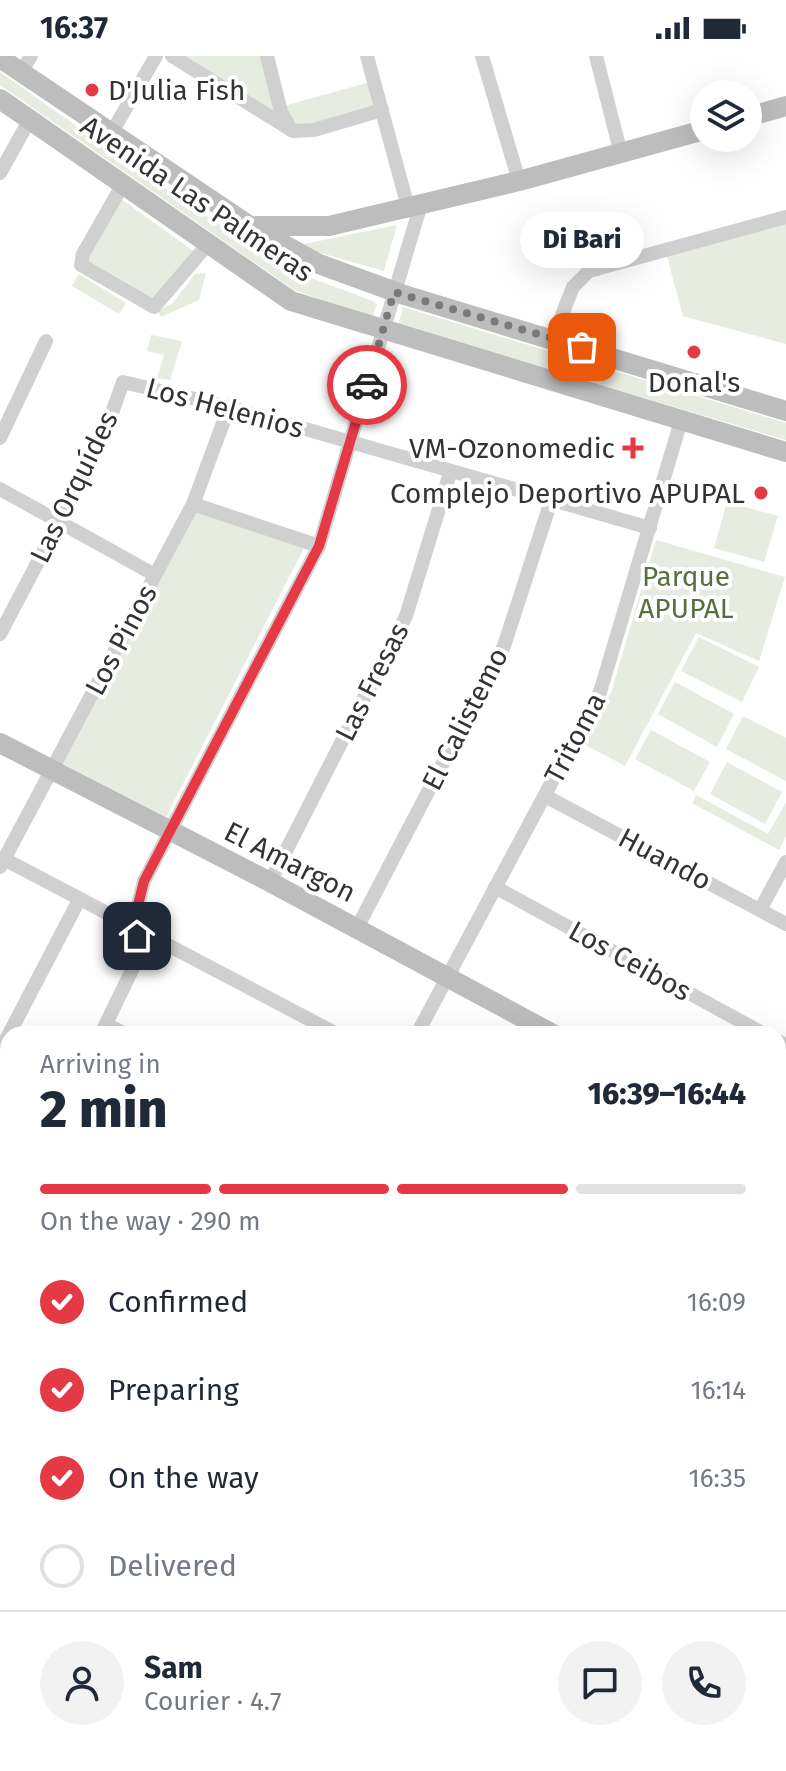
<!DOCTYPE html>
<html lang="en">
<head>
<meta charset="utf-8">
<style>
  :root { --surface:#fff; --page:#f2f2f3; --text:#1f2937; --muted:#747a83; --line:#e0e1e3; --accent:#e63946 }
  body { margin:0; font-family:"Fira Sans",sans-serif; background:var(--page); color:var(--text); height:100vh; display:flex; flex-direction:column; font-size:30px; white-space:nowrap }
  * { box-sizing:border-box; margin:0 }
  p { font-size:26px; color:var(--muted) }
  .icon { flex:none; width:44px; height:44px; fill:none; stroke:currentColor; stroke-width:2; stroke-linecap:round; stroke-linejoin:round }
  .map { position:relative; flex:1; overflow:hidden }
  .side { position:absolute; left:0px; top:970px; width:786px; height:746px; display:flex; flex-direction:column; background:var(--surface); border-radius:24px 24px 0 0; box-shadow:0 8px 32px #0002 }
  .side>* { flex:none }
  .controls { position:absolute; left:690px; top:24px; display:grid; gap:16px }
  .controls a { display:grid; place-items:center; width:72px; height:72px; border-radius:50%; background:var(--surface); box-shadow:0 8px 32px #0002; font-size:40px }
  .pin { position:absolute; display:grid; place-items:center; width:68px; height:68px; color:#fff; margin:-34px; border-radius:16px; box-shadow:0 4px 12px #0006 }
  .courier { position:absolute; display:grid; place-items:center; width:80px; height:80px; margin:-40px; border:6px solid #e63946; border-radius:50%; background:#fff; color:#222; box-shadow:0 2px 10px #0007 }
  .bubble { position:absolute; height:56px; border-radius:28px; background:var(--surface); box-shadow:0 8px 32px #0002; font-size:26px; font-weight:800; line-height:56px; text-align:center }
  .summary em { font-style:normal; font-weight:800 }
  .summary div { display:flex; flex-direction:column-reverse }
  .summary { display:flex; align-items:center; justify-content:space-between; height:136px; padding:0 40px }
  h1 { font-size:52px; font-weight:800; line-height:60px }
  .bar { display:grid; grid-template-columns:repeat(4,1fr); gap:12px 8px; align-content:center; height:96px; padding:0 40px }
  .bar i { height:10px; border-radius:6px; background:var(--line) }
  .bar .selected { background:var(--accent) }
  .bar p { grid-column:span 4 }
  .line { display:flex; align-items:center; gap:20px; padding:0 40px; border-top:2px solid var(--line) }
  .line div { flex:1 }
  .round { display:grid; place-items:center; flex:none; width:84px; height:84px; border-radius:42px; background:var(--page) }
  ol { padding:0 40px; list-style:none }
  li { display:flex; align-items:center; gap:24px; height:88px }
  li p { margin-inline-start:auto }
  li .icon { padding:8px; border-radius:50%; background:var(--accent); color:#fff; stroke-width:4 }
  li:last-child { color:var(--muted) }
  li i { width:44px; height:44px; border:4px solid var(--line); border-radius:50% }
  .status { display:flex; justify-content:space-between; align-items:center; height:56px; padding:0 40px; background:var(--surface); direction:ltr }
  .status svg { height:22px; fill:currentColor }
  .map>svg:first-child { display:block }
  .green { fill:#e6ecdf }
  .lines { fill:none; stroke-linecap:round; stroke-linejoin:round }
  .street { stroke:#d0d0d0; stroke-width:14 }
  .secondary { stroke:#bdbdbd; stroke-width:20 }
  .done { stroke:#7a7a7a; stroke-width:8; stroke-dasharray:0 14.4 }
  .route { stroke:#e63946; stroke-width:10 }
  .poi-dot { fill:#e63946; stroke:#fff; stroke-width:3 }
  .labels { text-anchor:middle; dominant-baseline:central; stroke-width:8; stroke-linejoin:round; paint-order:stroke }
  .poi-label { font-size:28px; fill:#333; stroke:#fff; text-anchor:end }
  .street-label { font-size:28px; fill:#333; stroke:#fff }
  .park-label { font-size:28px; fill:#56703f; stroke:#fff }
</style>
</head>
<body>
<div class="status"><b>16:37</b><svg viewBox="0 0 49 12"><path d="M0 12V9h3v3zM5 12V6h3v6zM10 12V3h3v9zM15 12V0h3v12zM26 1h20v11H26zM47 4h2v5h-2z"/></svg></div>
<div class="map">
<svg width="786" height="1715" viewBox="0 0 786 1715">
  <rect width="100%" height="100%" fill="#fff"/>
  <g class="green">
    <path d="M172,0H267L280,51L374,25L382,54L304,76Z"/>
    <path d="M0,16L187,148L300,218L373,245L377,249L373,259L367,260L294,234L0,29Z"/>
    <path d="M117,140L199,199L154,251L80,204Z"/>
    <path d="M786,161V288L683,260L665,193Z"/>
    <path d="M397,169L384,215L303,192L304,188Z"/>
    <path d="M206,217L199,244L161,261L158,255L173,247L195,218Z"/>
    <path d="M79,218L126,247L119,258L72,230Z"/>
    <path d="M403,251L786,367V384L398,269Z"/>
    <path d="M151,279L182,285L170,324L157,322L164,299L147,295Z"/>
    <path d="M727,446L778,460L764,506L714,492Z"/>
    <path d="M195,453L306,488L166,761L60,706Z"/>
    <path d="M656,484L785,521L759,605L696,577L625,710L582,687L611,637Z"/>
    <path d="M699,581L759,611L742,646L681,615Z"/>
    <path d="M675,626L734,658L717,691L658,658Z"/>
    <path d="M743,660L786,682V725L726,693Z"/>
    <path d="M651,674L710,706L694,735L635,703Z"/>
    <path d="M727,706L782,736L765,768L710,738Z"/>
    <path d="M696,739L768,778L786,746V780L779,794L692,747Z"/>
    <path d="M778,1227L786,1232V1374L778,1370Z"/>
    <path d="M778,1560L786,1564V1635L778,1650Z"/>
  </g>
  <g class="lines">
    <g class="street">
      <path d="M172,0L293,75L314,74L382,54"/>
      <path d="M267,0L281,56L290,72"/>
      <path d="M367,0L408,151"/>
      <path d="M482,0L519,125"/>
      <path d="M596,0L621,98"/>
      <path d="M21,16L31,0"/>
      <path d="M112,76L156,0"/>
      <path d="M0,117L30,63"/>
      <path d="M123,128L83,198L81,209L154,251L208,188"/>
      <path d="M553,282L573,231L589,215L786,161"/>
      <path d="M0,382L46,285"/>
      <path d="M0,433L155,519"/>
      <path d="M193,448L319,490"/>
      <path d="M0,578L103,382L123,326L229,351L650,472"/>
      <path d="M545,740L786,868"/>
      <path d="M4,803L337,978"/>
      <path d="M0,811L193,448L229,351"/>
      <path d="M270,826L406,560L450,417"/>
      <path d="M495,831L764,978"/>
      <path d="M760,854L786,806"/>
      <path d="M357,872L504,590L551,445"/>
      <path d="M106,968L125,978"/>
      <path d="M9,978L79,844"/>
      <path d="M101,978L133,912L136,857L144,825L319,490L421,148"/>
      <path d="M417,978L600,636L681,365"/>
      <path d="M778,985L786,989"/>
      <path d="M0,995L8,980"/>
      <path d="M0,1167L8,1152"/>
      <path d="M778,1212L786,1217"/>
      <path d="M0,1292L8,1303"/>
      <path d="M778,1430L786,1435"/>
      <path d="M0,1477L8,1484"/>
      <path d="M0,1532L8,1525"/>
      <path d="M778,1549L786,1554"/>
      <path d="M778,1671L786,1655"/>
      <path d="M0,1675L8,1668"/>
      <path d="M150,1708L159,1715"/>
      <path d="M605,1708L618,1715"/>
      <path d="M125,1715L132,1708"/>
      <path d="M261,1715L265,1708"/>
      <path d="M383,1715L387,1708"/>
      <path d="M509,1715L513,1708"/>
      <path d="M755,1715L758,1708"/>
    </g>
    <g class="secondary">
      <path d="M0,2L250,170L319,208L401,238L786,355"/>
      <path d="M0,43L291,245L786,396"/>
      <path d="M748,61L786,50"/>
      <path d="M256,170H329L519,125L704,74"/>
      <path d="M0,687L270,826L553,978"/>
      <path d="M778,1101L786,1105"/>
    </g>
  </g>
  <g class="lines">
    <path class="done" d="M367,329L394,236L582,291"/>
    <path class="route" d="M137,880L136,857L144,825L319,490L367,329"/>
  </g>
  <g class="poi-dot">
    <circle cx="92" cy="34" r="8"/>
    <circle cx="694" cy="296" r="8"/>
    <path d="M629 380h8v8h8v8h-8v8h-8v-8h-8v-8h8z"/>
    <circle cx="761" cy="437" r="8"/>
  </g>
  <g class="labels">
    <g class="poi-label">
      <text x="108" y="34" text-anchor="start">D'Julia Fish</text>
      <text x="694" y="326" text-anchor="middle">Donal's</text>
      <text x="615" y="392">VM-Ozonomedic</text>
      <text x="745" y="437">Complejo Deportivo APUPAL</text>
    </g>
    <g class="street-label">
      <text transform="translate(197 143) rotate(34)">Avenida Las Palmeras</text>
      <text transform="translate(225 352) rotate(15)">Los Helenios</text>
      <text transform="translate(74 431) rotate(-64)">Las Orquídes</text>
      <text transform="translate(121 584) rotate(-62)">Los Pinos</text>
      <text transform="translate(372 626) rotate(-63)">Las Fresas</text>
      <text transform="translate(465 663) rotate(-63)">El Calistemo</text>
      <text transform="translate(575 682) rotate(-62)">Tritoma</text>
      <text transform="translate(665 803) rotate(28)">Huando</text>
      <text transform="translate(290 806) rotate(27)">El Amargon</text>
      <text transform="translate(630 905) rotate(29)">Los Ceibos</text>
    </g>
    <g class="park-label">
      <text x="686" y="520">Parque<tspan x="686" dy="32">APUPAL</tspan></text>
    </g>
  </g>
</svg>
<div class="controls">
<a><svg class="icon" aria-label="layers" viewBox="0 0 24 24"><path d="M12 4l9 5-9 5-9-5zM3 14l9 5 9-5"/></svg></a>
</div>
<div class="pin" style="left:582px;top:291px;background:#ea580c"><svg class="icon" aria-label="bag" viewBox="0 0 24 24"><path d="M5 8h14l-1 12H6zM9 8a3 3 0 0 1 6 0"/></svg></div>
<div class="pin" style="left:137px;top:880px;background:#1f2937"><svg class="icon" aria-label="home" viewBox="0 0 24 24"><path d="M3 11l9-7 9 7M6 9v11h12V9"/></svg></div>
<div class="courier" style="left:367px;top:329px"><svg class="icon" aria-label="car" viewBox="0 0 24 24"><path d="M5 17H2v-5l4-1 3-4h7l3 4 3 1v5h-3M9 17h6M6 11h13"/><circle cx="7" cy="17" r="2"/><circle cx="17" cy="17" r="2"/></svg></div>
<div class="bubble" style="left:520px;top:156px;width:124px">Di Bari</div>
<section class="side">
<div class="summary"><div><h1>2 min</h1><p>Arriving in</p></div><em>16:39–16:44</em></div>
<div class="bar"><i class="selected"></i><i class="selected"></i><i class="selected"></i><i></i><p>On the way · 290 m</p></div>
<ol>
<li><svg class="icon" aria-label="check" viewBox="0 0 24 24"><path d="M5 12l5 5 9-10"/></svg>Confirmed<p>16:09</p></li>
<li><svg class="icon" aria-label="check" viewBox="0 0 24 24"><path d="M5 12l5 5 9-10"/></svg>Preparing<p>16:14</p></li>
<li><svg class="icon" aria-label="check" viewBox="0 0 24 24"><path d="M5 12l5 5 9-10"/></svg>On the way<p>16:35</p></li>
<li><i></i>Delivered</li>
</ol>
<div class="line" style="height:144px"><a class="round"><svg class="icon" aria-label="person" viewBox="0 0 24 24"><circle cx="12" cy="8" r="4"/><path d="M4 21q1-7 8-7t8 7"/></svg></a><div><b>Sam</b><p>Courier · 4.7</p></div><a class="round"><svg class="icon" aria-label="chat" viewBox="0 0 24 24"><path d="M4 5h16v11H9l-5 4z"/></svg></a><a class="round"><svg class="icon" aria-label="phone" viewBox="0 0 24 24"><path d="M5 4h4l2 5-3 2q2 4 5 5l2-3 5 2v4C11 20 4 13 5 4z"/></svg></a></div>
</section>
</div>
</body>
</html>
